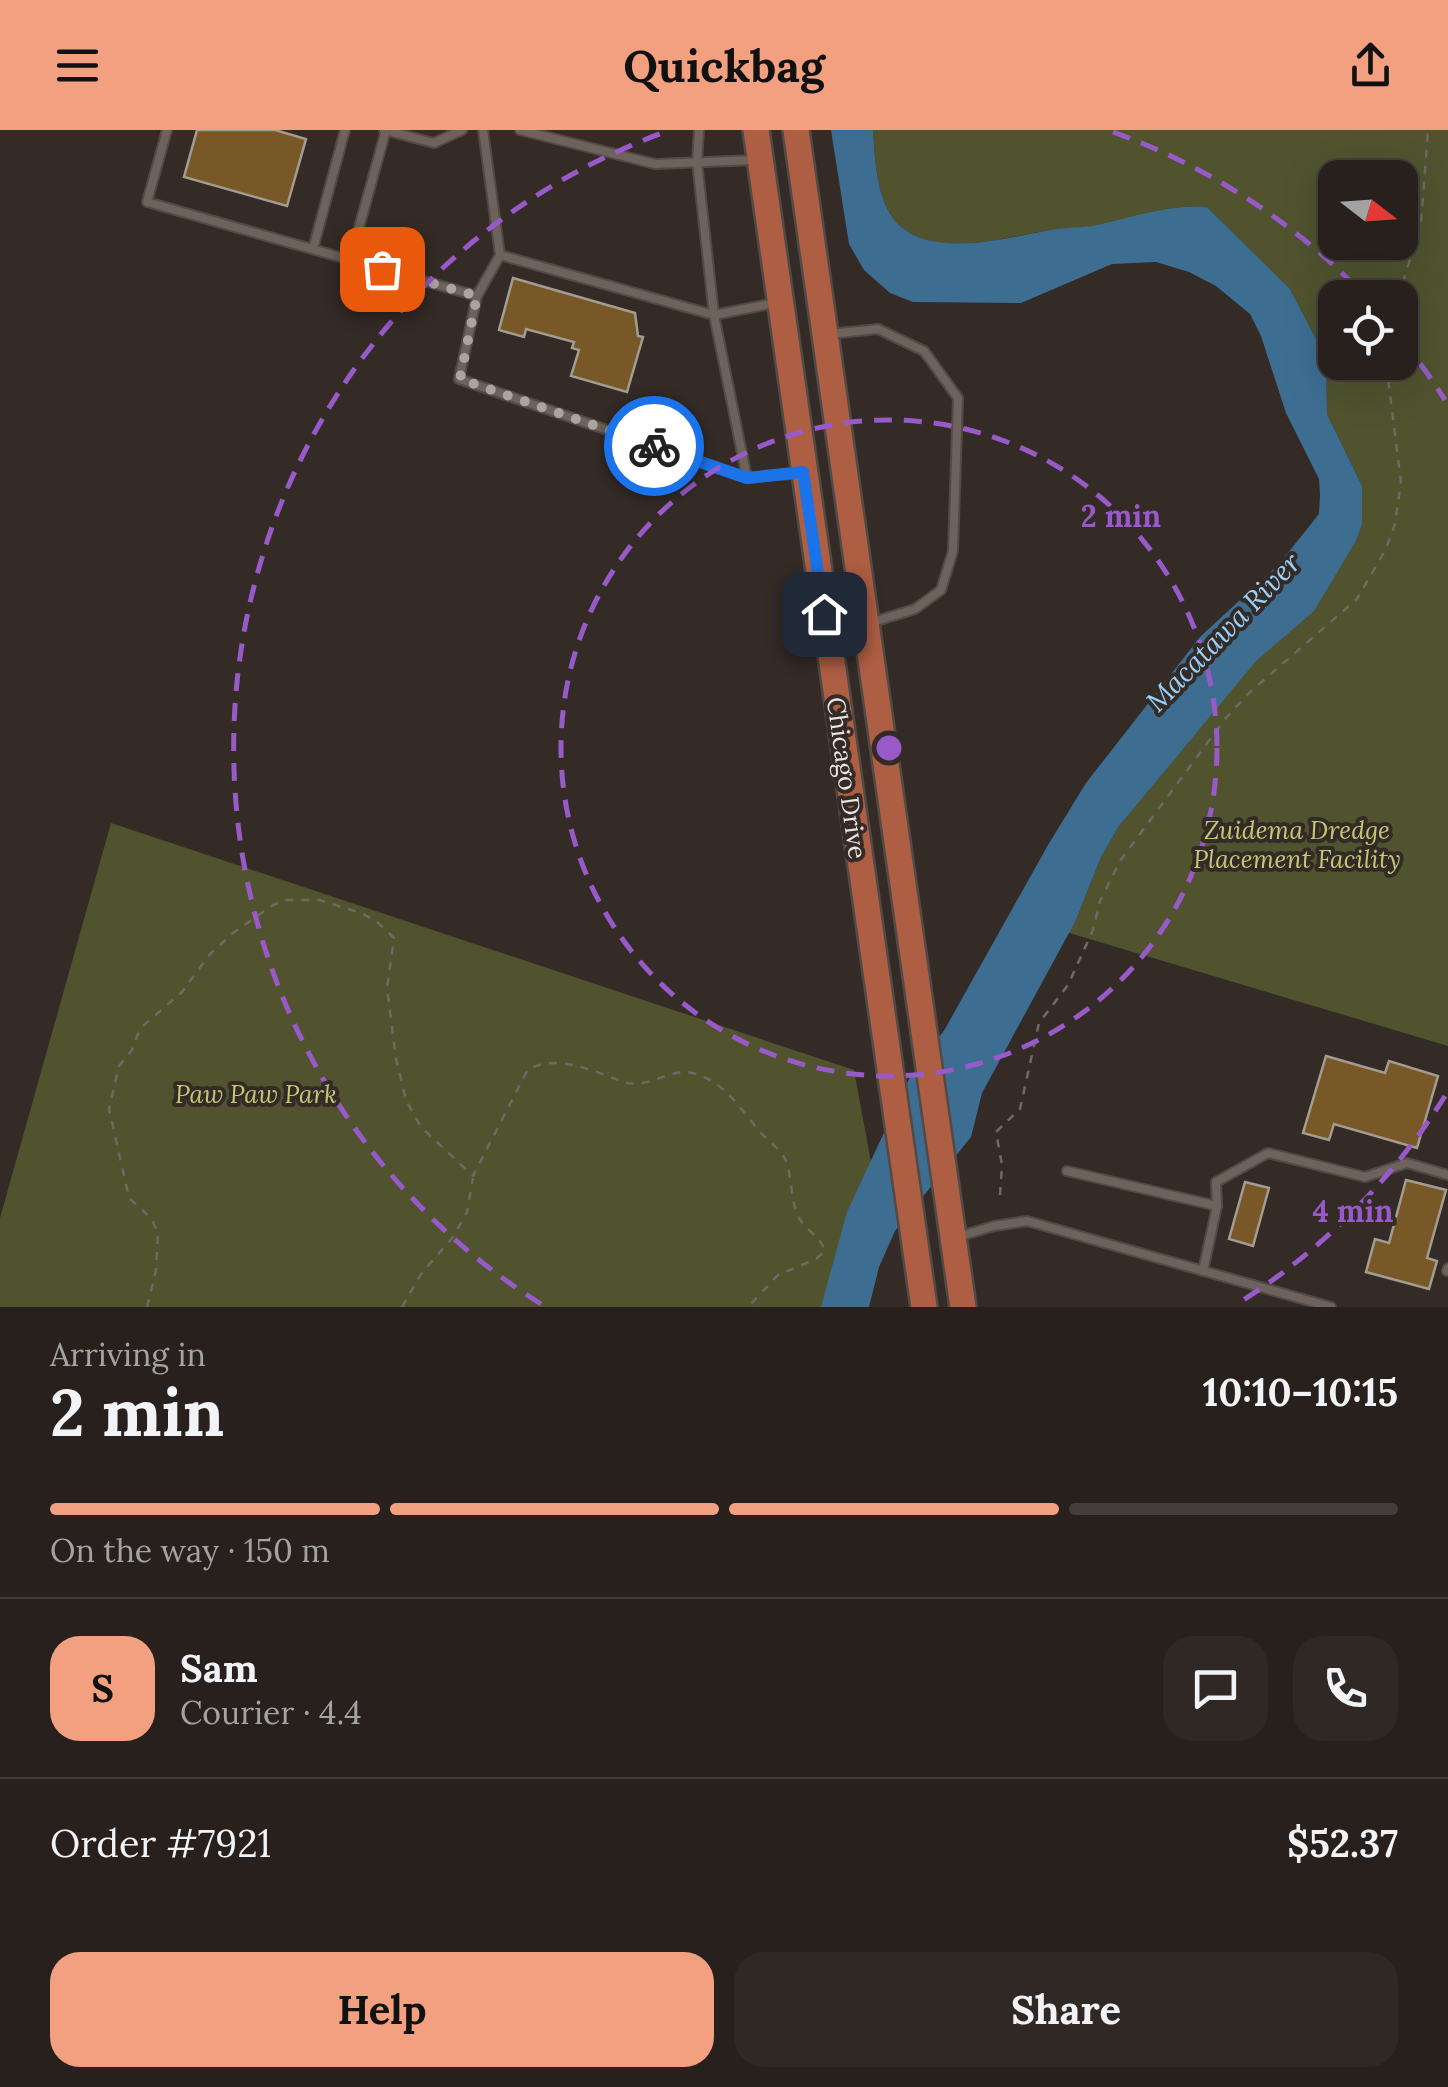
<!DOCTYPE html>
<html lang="en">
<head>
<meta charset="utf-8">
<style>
  :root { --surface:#27201c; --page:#2f2825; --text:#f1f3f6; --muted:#a4a3a3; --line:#433e3b; --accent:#f3a081 }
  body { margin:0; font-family:Lora,serif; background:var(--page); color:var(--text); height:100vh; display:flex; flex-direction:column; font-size:38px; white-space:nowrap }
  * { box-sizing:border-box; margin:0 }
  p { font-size:32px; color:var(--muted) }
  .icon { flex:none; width:55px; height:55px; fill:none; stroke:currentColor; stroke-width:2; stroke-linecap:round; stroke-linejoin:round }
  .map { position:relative; height:1177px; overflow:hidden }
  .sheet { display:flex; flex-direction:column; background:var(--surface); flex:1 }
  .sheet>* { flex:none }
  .needle { width:65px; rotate:107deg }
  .buttons { position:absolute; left:1318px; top:30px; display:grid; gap:20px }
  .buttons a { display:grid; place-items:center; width:100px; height:100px; border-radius:20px; background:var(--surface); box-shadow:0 10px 40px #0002,0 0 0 2px var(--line); font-size:50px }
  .pin { position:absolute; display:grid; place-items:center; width:85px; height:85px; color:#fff; margin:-42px; border-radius:20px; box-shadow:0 5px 15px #0006 }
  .courier { position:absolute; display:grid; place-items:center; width:100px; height:100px; margin:-50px; border:8px solid #1a73e8; border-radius:50%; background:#fff; color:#222; box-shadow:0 2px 12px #0007 }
  .headline em { font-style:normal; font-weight:700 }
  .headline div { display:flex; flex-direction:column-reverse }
  .headline { display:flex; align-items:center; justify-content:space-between; height:170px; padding:0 50px }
  h1 { font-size:65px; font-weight:700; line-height:75px }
  .bar { display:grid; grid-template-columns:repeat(4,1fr); gap:15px 10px; align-content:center; height:120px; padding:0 50px }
  .bar i { height:12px; border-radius:8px; background:var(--line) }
  .bar .selected { background:var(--accent) }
  .bar p { grid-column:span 4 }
  .line { display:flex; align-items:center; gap:25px; padding:0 50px; border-top:2px solid var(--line) }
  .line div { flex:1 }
  .round { display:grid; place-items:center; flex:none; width:105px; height:105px; border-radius:30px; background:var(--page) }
  .cta { display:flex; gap:20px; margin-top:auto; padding:20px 50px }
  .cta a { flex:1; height:115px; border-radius:30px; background:var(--accent); color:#111; font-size:40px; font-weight:700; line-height:115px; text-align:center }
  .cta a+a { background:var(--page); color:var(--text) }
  header { display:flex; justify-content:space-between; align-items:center; height:130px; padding:0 50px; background:var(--accent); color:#111; font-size:45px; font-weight:700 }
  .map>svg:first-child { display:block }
  .green { fill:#50532e; fill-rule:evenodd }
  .water { fill:#3d6e92 }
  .building { fill:#775826; stroke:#a39c92; stroke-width:2.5 }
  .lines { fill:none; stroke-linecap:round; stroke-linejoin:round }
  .lane-casing { stroke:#514a46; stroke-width:12 }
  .primary-casing { stroke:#514a46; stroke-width:30 }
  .path { stroke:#706864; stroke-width:2.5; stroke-dasharray:8 8; stroke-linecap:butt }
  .lane { stroke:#6d625c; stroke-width:8 }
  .primary { stroke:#ad5e43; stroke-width:25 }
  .done { stroke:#aba4a0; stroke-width:10; stroke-dasharray:0 18 }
  .route { stroke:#1a73e8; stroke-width:12 }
  .ring { fill:none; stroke:#975ac8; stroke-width:5; stroke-dasharray:18 12 }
  .labels { text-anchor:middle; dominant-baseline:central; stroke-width:8; stroke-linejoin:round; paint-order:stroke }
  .street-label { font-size:25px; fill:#ebe5e2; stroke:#342b26 }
  .park-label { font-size:25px; font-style:italic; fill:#c2c874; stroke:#342b26 }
  .water-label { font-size:28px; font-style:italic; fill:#98d2ff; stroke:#342b26 }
  .centre { fill:#975ac8; stroke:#342b26; stroke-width:5 }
  .ring-label { font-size:30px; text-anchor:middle; font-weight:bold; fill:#975ac8; stroke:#342b26; stroke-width:8; stroke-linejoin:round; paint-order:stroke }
</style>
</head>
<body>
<header><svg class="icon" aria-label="menu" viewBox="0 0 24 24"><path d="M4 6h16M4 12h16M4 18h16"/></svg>Quickbag<svg class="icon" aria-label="share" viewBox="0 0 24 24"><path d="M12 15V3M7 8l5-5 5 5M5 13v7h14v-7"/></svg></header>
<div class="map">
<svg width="1448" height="1177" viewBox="0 0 1448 1177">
  <rect width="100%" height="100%" fill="#342b26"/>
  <g class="green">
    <path d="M873,0H1448V916L1066,802L1076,790L1101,727L1119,696L1251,534L1314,480L1356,411L1362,395V356L1327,284L1326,228L1290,159L1207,77C1171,74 1136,86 1101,95C1087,98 1071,98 1056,99C1012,105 937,131 899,95C876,73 875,29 873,0ZM1335,48H1400V112H1335ZM1335,168H1400V232H1335Z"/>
    <path d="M111,693L854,940L879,1076L848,1177H0V1088Z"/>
  </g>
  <path class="water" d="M831,0H873C875,29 876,73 899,95C936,130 1012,106 1056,99C1071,97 1087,98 1102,94C1136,86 1171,74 1207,77L1290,159L1326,228L1327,284L1362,356V395L1356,411L1314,481L1256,531L1119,696L1101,727L1076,790L982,963L971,1007L895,1101L879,1137L869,1177H821L847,1082L909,949L945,899L1048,715L1086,653L1200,507L1279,434L1319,384L1320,364L1319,349L1286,283L1261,206L1250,184L1216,156L1189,142L1156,132L1112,134L1021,173L913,172L890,163L864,140L849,114Z"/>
  <g class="building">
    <path d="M197,0H275L306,9L287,76L184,47Z"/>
    <path d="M513,148L635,183L638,206L643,207L627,262L571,246L579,220L572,218L574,212L526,199L524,207L499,200Z"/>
    <path d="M1326,926L1385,943L1389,931L1438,946L1417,1018L1334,994L1329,1010L1303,1003Z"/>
    <path d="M1406,1050L1446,1060L1427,1128L1437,1131L1429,1159L1366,1142L1375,1109L1389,1113Z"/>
    <path d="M1245,1052L1269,1058L1253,1116L1229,1109Z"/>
  </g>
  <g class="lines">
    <g class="lane-casing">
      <g id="lane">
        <path d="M167,0L147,72L477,166L459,249L747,348L800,343"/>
        <path d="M384,0L434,13L462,0"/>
        <path d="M520,0L655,34L755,30"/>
        <path d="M699,0L697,32L714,185L747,348"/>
        <path d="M313,119L345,0"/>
        <path d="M500,125L714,185L775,173"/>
        <path d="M350,130L386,0"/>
        <path d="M477,166L500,125L483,0"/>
        <path d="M829,204L878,199L924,221L958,268L953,421L941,460L915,479L870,493"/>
        <path d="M1067,1041L1217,1076L1203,1141"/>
        <path d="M1217,1076L1216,1052L1268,1023L1365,1047L1407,1033L1448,1045"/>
        <path d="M957,1107L994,1096L1027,1091L1331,1177"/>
        <path d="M1447,1141L1448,1138"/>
      </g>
    </g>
    <g class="primary-casing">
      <g id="primary">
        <path d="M756,0L924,1177"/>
        <path d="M796,0L963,1177"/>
      </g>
    </g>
    <g class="path">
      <path d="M1398,168L1421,94L1428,0"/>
      <path d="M1000,1065L1002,1035L996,1002L1020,979L1039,893L1068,855L1093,800L1100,771L1120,731L1225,589L1249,563L1357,469L1386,419L1395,394L1401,352L1386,232"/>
      <path d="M147,1177L156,1140L158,1103L151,1088L129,1068L109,979L119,936L132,920L137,906L144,895L182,862L210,824L233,803L273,775L287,770H319L361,783L376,791L394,808L387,858L396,929L406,970L421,997L473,1046L528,939C559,924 593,941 624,952C647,960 669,938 692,943C724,950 741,980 761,1003C769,1012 782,1020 786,1031C793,1050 790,1075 801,1091C809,1103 820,1106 825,1121L816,1129L778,1145L748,1177"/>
      <path d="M402,1177L421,1144L453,1107L467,1082L473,1048"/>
    </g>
    <use href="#lane" class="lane"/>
    <use href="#primary" class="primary"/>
  </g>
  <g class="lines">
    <path class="done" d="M382,139L477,166L460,249L654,316"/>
    <path class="route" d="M654,316L747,348L803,342L824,484"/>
  </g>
  <g class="ring">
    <circle cx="889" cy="618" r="328"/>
    <path d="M1445 966A656 656 0 0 1 1237 1174M541 1174A656 656 0 0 1 665 2M1113 2A656 656 0 0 1 1365 166M1402 210A656 656 0 0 1 1445 270"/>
  </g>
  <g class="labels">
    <g class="street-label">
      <text transform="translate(847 648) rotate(82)">Chicago Drive</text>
    </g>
    <g class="park-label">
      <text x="1297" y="700">Zuidema Dredge<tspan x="1297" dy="29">Placement Facility</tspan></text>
      <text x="256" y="964">Paw Paw Park</text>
    </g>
    <g class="water-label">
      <text transform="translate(1223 502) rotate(-46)">Macatawa River</text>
    </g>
  </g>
  <circle cx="889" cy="618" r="15" class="centre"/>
  <g class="ring-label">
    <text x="1121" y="397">2 min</text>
    <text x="1353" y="1092">4 min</text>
  </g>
</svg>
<div class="buttons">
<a><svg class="needle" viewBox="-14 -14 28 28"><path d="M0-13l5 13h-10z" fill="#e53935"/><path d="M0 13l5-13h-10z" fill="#a4a3a3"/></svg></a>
<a><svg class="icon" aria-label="locate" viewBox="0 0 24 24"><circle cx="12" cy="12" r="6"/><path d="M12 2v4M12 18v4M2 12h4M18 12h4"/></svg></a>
</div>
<div class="pin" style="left:382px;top:139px;background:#ea580c"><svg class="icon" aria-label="bag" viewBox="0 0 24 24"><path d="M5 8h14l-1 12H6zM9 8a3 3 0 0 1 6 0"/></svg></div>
<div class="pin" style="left:824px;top:484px;background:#1f2937"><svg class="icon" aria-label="home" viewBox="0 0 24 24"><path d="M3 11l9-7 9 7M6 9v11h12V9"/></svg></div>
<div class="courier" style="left:654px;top:316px"><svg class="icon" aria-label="bike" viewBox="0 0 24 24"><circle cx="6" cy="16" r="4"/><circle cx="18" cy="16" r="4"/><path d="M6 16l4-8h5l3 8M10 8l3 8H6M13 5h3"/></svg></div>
</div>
<section class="sheet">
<div class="headline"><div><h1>2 min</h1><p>Arriving in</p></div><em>10:10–10:15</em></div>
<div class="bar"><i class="selected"></i><i class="selected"></i><i class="selected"></i><i></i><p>On the way · 150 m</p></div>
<div class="line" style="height:180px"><b class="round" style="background:var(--accent);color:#111">S</b><div><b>Sam</b><p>Courier · 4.4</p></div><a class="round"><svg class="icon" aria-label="chat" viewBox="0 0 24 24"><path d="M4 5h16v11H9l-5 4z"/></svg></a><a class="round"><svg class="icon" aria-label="phone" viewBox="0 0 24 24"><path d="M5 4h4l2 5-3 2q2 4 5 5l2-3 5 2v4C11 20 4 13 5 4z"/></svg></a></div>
<div class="line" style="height:130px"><div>Order #7921</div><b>$52.37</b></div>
<div class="cta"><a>Help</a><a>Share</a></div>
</section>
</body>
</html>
